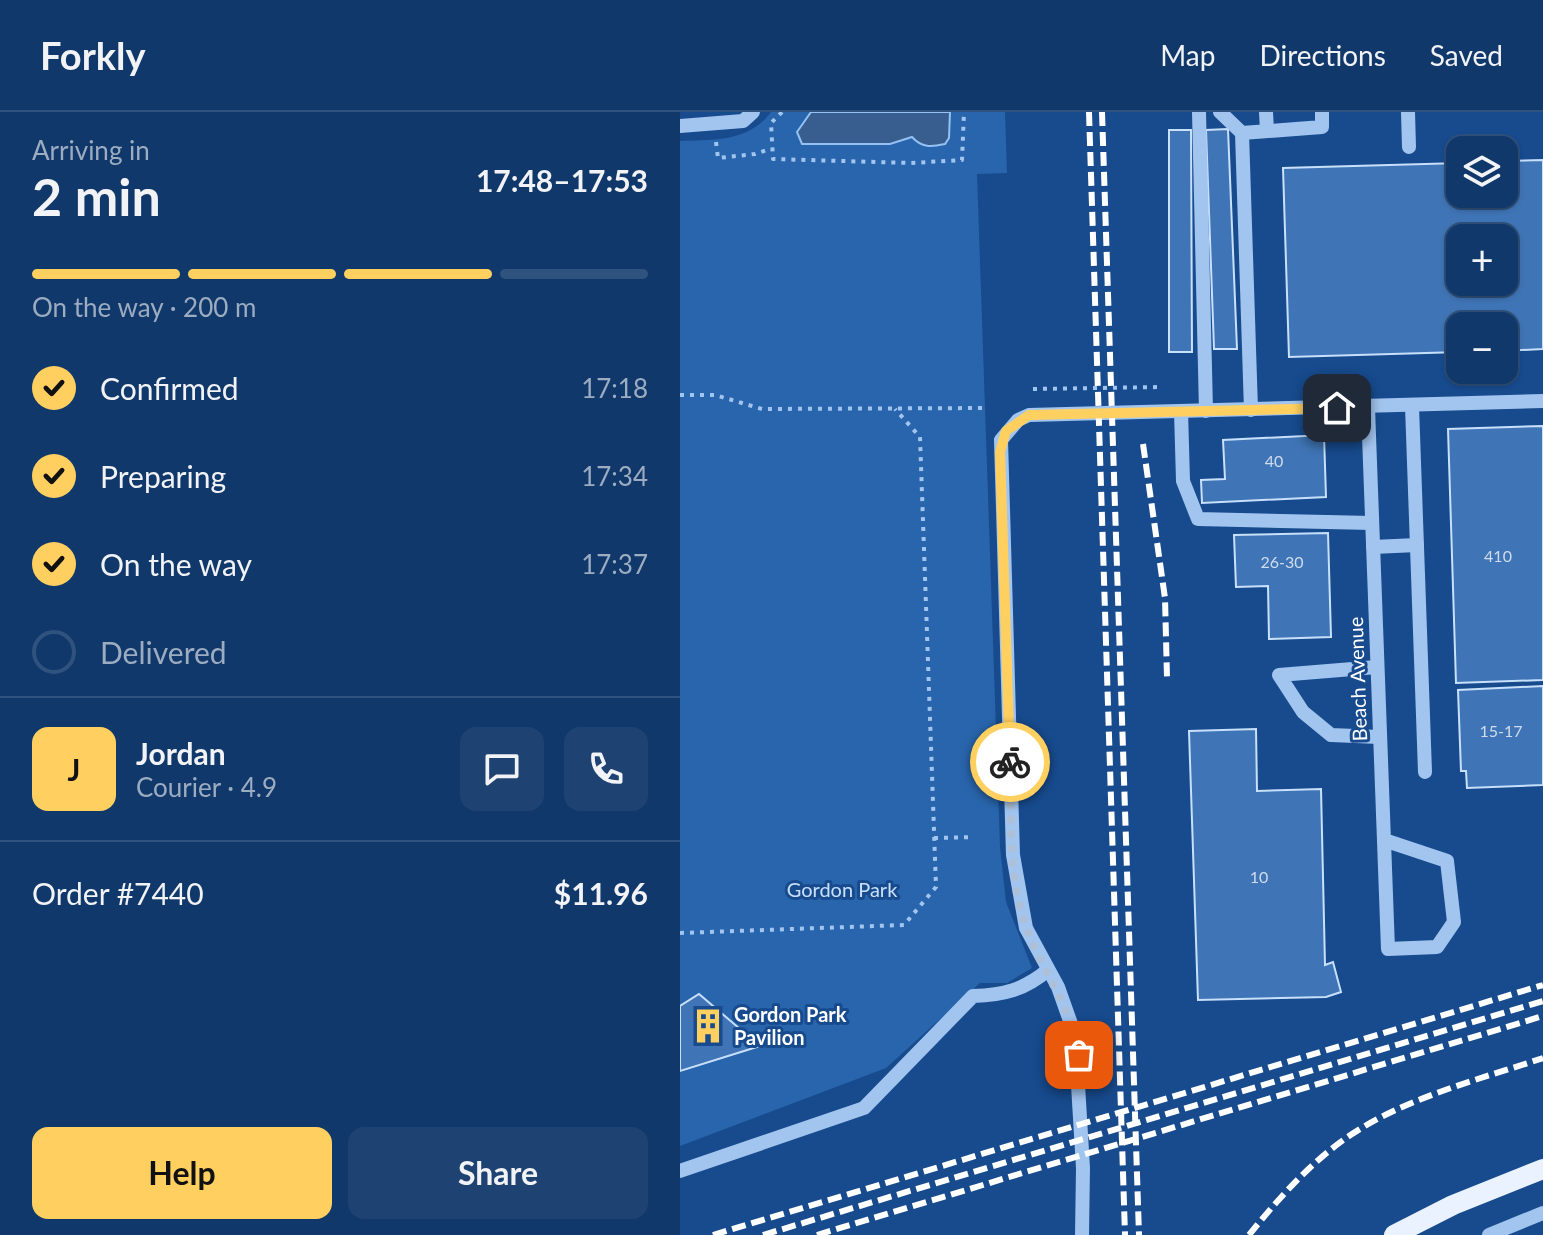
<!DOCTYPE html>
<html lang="en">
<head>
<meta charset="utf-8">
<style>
  :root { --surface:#11386a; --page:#1e4372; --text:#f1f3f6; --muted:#9cacc1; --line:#30527e; --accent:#ffd060 }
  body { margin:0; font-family:Lato,sans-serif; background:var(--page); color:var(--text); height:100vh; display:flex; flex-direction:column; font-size:30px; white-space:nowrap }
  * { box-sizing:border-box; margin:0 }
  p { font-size:26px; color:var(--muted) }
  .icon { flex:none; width:44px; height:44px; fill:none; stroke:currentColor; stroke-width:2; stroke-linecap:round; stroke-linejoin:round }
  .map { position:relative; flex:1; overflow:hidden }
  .details { display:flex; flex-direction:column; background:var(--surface); width:680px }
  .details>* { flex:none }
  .buttons { position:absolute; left:766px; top:24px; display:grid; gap:16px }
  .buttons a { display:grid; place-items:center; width:72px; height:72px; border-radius:16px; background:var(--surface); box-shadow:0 2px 6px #0004,0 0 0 2px var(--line); font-size:40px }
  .pin { position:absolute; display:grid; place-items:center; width:68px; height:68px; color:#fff; margin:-34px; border-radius:16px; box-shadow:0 4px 12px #0006 }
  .courier { position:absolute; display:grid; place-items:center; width:80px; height:80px; margin:-40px; border:6px solid #ffd060; border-radius:50%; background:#fff; color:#222; box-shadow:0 2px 10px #0007 }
  .headline em { font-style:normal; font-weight:700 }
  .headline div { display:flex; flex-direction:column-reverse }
  .headline { display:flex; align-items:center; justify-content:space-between; height:136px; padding:0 32px }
  h1 { font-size:52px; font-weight:700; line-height:60px }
  .bar { display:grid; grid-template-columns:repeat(4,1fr); gap:12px 8px; align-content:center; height:96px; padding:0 32px }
  .bar i { height:10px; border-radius:6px; background:var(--line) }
  .bar .current { background:var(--accent) }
  .bar p { grid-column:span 4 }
  .line { display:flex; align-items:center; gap:20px; padding:0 32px; border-top:2px solid var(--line) }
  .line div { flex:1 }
  .round { display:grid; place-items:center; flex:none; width:84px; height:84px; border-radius:16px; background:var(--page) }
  ol { padding:0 32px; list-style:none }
  li { display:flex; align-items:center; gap:24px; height:88px }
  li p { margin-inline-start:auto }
  li .icon { padding:8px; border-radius:50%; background:var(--accent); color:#111; stroke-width:4 }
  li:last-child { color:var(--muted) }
  li i { width:44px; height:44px; border:4px solid var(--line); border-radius:50% }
  .button { display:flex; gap:16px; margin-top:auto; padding:16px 32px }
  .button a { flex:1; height:92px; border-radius:16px; background:var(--accent); color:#111; font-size:32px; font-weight:700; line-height:92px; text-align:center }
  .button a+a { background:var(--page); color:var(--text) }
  header { display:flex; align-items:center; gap:48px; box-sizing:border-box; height:112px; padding:0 40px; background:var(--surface); border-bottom:2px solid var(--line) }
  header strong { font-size:38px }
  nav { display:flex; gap:44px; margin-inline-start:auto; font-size:28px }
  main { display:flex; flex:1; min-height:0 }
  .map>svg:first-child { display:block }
  .green { fill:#2965ac }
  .water { fill:#385e8f; stroke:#94c0f2; stroke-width:2 }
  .building { fill:#3f75b6; stroke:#c8e0fb; stroke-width:2; fill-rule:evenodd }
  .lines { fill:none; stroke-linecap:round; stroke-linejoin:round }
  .path { stroke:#a2c5ef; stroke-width:4; stroke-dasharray:4 6; stroke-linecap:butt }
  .minor { stroke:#a2c5ef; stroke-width:14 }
  .major { stroke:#eaf2ff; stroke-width:20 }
  .rail { stroke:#fff; stroke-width:6; stroke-dasharray:14 6; stroke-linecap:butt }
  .done { stroke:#aec0d7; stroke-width:8; stroke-dasharray:0 14.4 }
  .route { stroke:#ffd060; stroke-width:10 }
  .labels { text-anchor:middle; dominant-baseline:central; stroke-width:6; stroke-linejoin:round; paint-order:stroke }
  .number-label { font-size:16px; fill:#cfdced }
  .street-label { font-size:20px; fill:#fff; stroke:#174b8e }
  .park-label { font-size:20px; fill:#c8e0fb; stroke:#174b8e }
  .poi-label { font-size:20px; font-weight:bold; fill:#fff; stroke:#174b8e; text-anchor:start }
</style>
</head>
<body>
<header>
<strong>Forkly</strong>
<nav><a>Map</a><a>Directions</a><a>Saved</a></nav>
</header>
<main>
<section class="details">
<div class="headline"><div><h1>2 min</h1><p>Arriving in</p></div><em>17:48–17:53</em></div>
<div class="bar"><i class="current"></i><i class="current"></i><i class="current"></i><i></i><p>On the way · 200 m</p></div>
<ol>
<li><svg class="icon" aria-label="check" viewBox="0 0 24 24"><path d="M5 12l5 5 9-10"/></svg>Confirmed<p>17:18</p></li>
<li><svg class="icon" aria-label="check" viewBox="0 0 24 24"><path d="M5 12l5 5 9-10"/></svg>Preparing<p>17:34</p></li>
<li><svg class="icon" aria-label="check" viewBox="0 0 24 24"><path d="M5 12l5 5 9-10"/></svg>On the way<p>17:37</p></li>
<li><i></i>Delivered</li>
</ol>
<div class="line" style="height:144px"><b class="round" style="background:var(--accent);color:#111">J</b><div><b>Jordan</b><p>Courier · 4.9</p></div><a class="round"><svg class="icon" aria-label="chat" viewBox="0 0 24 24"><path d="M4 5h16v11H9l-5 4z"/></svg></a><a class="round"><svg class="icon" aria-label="phone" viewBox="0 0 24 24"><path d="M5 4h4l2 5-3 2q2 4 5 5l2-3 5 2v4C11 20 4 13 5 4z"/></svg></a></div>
<div class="line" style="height:104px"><div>Order #7440</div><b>$11.96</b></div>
<div class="button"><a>Help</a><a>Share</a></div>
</section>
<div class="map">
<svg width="863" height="1123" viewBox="0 0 863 1123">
  <rect width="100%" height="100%" fill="#174b8e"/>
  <path class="green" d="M91,0H325L327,61L297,62L320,735L326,790L352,856L327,871H300L206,956L0,1034V29C34,28 69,30 91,0Z"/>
  <path class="water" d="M131,0H270L269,26L265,32C251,35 242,36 232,25L210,32H122L117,20Z"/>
  <g class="building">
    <path d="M548,17L557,237H534L526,18Z"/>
    <path d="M489,18H511L512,240H489Z"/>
    <path d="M863,48V237L824,239V214H780V240L609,245L603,56L780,51V82H824V49ZM780,126H824V170H780Z"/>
    <path d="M863,314V568L776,571L768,317Z"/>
    <path d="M644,323L646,385L522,391L521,368L545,367L543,328Z"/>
    <path d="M648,421L651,525L589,527L588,474L556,475L554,423Z"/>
    <path d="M863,574V673L787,676L786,659H781L778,578Z"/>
    <path d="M576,617L577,679L641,677L645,853L653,850L661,880L646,885L518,888L509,619Z"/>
    <path d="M19,882L80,934L0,959V894Z"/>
  </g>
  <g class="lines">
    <g class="path">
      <path d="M102,0L91,11L93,47L231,51L282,48L284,0"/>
      <path d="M36,30L38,46L75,42L90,37"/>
      <path d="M353,277L481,275"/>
      <path d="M0,283H35L82,297L306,296"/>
      <path d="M254,726L294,725"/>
      <path d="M0,821L224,813L256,775L240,325L215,297"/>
    </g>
    <g class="minor">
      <path d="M519,0L526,299"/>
      <path d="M540,0L562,21L571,298"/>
      <path d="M586,0L587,19"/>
      <path d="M728,0L729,35"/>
      <path d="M0,14L63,9L73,0"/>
      <path d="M562,21L642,15V0"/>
      <path d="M732,294L745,660"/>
      <path d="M688,295C694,476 701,657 708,837L757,835L774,810L767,749L704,728"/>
      <path d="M501,299L503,369L518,407L692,411"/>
      <path d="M693,435L737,433"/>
      <path d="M697,555L599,563L623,600L651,623L699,625"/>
      <path d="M0,1059L184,996L293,884C324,883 344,878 368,858"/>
      <path d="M402,1123L403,1056L395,923L378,875L346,816L333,743L321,328L338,308L349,303L863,289"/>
      <path d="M809,1123L863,1101"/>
    </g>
    <path class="major" d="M714,1123L773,1093L863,1057"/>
    <g class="rail">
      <path d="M409,0L445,1123"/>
      <path d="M422,0L459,1123"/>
      <path d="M463,332L485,486L487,566"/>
      <path d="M33,1123L863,873"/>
      <path d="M83,1123L863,889"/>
      <path d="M137,1123L863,904"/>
      <path d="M569,1123C598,1087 631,1050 669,1024C727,985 798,968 863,946"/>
    </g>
  </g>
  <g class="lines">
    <path class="done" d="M330,650C332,705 327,765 347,817C364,863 390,891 399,943"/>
    <path class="route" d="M330,650L320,340L326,319L349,303L657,296"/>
  </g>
  <defs>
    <g id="building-bare" transform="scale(2.76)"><path d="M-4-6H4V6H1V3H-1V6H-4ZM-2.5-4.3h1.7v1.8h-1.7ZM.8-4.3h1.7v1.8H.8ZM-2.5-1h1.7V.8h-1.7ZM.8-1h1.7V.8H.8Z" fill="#ffd060" stroke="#174b8e" stroke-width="2.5" paint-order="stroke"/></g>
  </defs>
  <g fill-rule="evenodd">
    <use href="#building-bare" x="28" y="914"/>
  </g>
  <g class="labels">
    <g class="number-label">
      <text x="594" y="348">40</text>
      <text x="818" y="443">410</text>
      <text x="602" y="449">26-30</text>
      <text x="821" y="618">15-17</text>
      <text x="579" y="764">10</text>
    </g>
    <g class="street-label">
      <text transform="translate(677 567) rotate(-92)">Beach Avenue</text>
    </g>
    <g class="park-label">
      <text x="162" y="777">Gordon Park</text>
    </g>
    <g class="poi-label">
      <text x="54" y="902">Gordon Park<tspan x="54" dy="23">Pavilion</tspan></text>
    </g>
  </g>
</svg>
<div class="buttons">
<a><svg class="icon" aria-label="layers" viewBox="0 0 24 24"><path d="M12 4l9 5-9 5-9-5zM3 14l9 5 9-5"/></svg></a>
<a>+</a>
<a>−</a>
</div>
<div class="pin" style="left:399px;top:943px;background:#ea580c"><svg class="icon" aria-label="bag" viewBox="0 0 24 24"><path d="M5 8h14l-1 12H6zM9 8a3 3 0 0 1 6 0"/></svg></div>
<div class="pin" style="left:657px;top:296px;background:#1f2937"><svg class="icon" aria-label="home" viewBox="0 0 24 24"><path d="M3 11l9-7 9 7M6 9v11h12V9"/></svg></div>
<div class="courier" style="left:330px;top:650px"><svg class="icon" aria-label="bike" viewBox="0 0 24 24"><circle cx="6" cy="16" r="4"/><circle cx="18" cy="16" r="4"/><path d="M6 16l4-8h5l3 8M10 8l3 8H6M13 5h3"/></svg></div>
</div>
</main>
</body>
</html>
